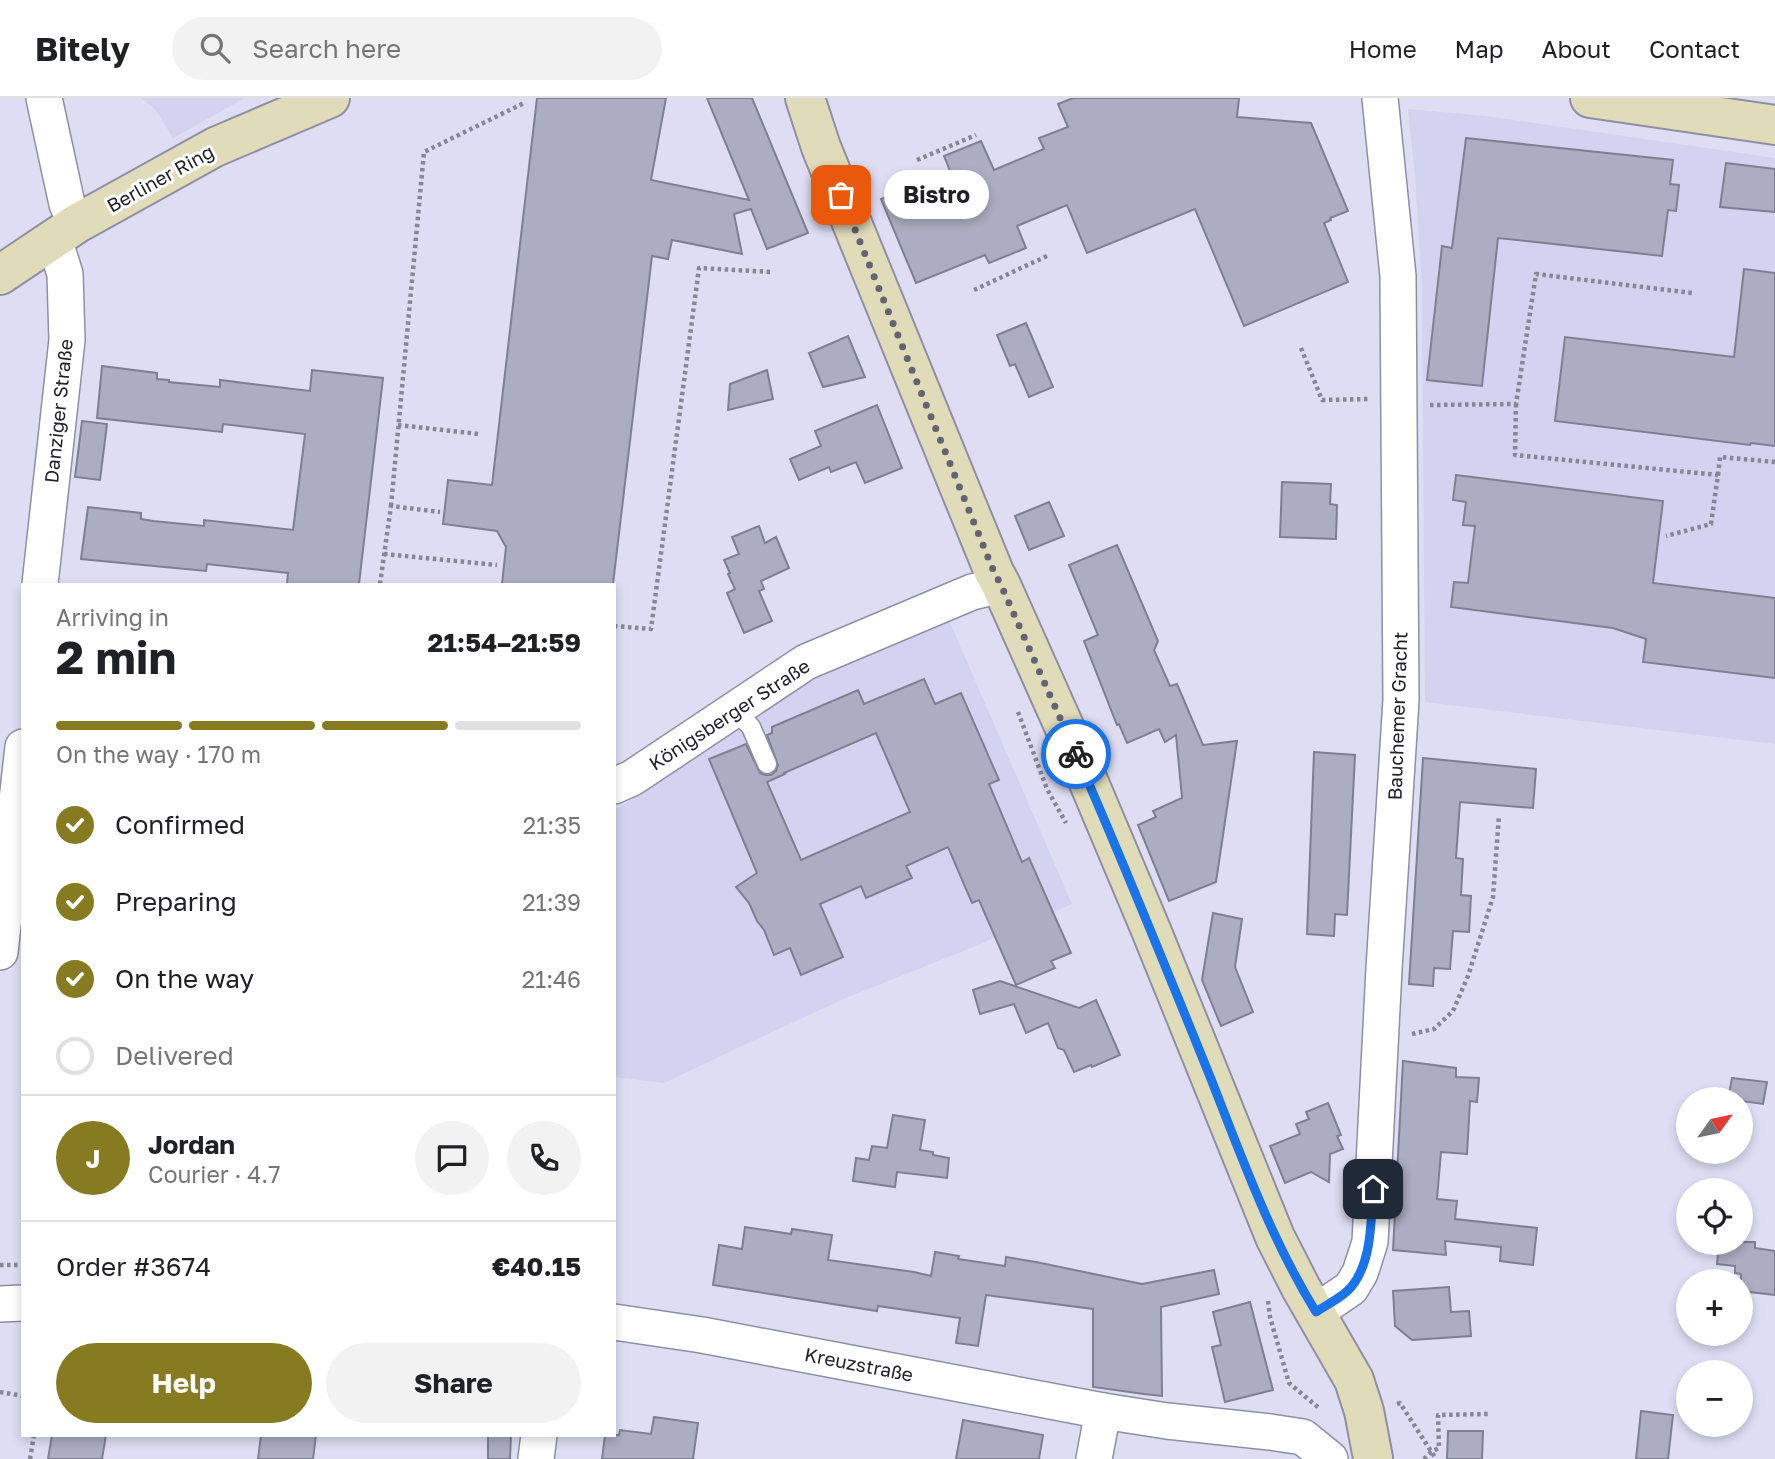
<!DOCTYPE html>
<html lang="en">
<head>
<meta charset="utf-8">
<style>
  :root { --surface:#fff; --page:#f2f2f2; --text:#202124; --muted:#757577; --line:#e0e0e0; --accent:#867b21 }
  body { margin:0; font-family:"Golos Text",sans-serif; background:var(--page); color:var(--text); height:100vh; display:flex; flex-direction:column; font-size:26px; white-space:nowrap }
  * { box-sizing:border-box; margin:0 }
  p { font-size:23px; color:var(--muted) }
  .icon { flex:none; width:38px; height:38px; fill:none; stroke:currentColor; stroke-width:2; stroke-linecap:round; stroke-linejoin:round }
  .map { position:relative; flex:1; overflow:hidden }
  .drawer { position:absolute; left:21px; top:485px; width:595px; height:854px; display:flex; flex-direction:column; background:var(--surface); border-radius:0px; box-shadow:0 4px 10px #0003 }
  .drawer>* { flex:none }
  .needle { width:46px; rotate:57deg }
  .buttons { position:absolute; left:1676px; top:989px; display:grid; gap:14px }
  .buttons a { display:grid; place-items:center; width:77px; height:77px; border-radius:50%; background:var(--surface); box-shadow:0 4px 10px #0003; font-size:35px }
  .pin { position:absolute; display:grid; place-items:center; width:60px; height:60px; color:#fff; margin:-30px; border-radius:14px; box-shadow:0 4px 10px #0006 }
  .courier { position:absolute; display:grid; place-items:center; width:70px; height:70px; margin:-35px; border:5px solid #1a73e8; border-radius:50%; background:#fff; color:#222; box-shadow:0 2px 9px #0007 }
  .bubble { position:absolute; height:49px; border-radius:24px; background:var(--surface); box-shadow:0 4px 10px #0003; font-size:23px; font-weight:700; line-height:49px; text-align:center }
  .overview em { font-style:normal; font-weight:700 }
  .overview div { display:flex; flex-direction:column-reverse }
  .overview { display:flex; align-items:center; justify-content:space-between; height:119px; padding:0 35px }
  h1 { font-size:46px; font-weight:700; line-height:52px }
  .bar { display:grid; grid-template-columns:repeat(4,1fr); gap:10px 7px; align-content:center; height:84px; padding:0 35px }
  .bar i { height:9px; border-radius:5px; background:var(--line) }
  .bar .active { background:var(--accent) }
  .bar p { grid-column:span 4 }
  .line { display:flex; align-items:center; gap:18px; padding:0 35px; border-top:2px solid var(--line) }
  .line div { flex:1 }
  .round { display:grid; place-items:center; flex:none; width:74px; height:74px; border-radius:37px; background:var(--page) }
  ol { padding:0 35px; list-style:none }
  li { display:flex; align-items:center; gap:21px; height:77px }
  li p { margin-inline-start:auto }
  li .icon { padding:7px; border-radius:50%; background:var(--accent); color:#fff; stroke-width:4 }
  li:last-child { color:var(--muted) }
  li i { width:38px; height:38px; border:4px solid var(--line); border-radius:50% }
  .action { display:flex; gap:14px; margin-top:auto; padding:14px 35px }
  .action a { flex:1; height:80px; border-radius:42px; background:var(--accent); color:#fff; font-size:28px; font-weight:700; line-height:80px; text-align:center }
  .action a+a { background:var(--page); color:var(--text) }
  header { display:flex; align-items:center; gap:42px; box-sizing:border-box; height:98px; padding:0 35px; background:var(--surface); border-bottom:2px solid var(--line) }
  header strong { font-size:33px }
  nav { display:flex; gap:38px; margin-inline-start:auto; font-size:24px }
  .search { width:490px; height:63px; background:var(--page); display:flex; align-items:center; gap:18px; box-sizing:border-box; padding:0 24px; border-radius:38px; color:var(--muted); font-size:26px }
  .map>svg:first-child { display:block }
  .built { fill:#d3d2f0 }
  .building { fill:#acacc2; stroke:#7f7f93; stroke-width:2; fill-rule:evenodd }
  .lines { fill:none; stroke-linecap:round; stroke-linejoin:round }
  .lane-casing { stroke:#8f8fa4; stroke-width:21 }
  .street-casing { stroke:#8f8fa4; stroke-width:38 }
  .secondary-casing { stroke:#8f8fa4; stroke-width:42 }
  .path { stroke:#878696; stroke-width:4.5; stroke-dasharray:3.5 3.5; stroke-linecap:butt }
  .lane { stroke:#fff; stroke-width:18 }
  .street { stroke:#fff; stroke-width:35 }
  .secondary { stroke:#e0dcb9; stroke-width:38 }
  .done { stroke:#646371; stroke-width:7; stroke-dasharray:0 12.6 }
  .route { stroke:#1a73e8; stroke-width:9 }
  .labels { text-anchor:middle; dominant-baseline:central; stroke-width:6; stroke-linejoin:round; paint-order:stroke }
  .street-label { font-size:19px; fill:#22222a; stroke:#fff }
</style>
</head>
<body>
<header>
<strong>Bitely</strong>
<div class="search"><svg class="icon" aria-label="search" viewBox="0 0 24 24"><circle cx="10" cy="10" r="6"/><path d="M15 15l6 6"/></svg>Search here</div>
<nav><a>Home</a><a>Map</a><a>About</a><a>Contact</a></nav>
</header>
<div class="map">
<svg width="1775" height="1361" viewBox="0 0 1775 1361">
  <rect width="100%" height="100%" fill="#deddf4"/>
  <g class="built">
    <path d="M141,0H245L173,40L155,11Z"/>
    <path d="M1408,11L1486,18L1775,60V646L1425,604L1422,189L1415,79Z"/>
    <path d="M948,520L1072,806L978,847L848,899L746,946L664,985L614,979V710L620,709L811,581Z"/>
  </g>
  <g class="building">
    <path d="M537,0H666L651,82L749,102L707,0H752L808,135L767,151L751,111L734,116L742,156L672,142L668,161L652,158L613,486H502L506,449L497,433L443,426L448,382L492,387Z"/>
    <path d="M1073,0H1239L1237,19L1311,25L1348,113L1330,120L1331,122L1324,125L1348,184L1244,228L1195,111L1087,155L1067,107L1017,128L1026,150L989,165L985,157L916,185L881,101L950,73L944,58L981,43L994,72L1044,51L1039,40L1068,29L1058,6Z"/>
    <path d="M1466,40L1673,62L1670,86L1679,87L1676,113L1668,112L1662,158L1498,140L1482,288L1427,282L1442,148L1452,150Z"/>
    <path d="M1726,65L1775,71V114L1720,109Z"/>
    <path d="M1744,171L1775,175V348L1751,345L1750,347L1555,323L1565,239L1734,259Z"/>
    <path d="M1026,225L1053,289L1029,299L1015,266L1010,268L997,237Z"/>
    <path d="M848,238L865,279L823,289L809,255Z"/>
    <path d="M102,268L157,275V281L169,282V284L220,289V282L310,293L312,272L383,280L359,486H287L288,475L207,466L206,473L81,461L88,409L141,415V421L153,423L204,428V422L293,432L305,336L223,326L222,334L97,320Z"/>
    <path d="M767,272L773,301L728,312L730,286Z"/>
    <path d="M877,307L902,370L865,385L856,364L831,374L829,369L799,382L790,361L821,348L815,333Z"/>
    <path d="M82,323L107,326L100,382L75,379Z"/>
    <path d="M1456,377L1663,403L1653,485L1775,500V580L1643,564L1646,541L1613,530L1451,509L1454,484L1468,485L1475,428L1463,427L1466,404L1453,402Z"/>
    <path d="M1282,384L1331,386L1330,406L1337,407L1336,441L1280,439Z"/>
    <path d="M1049,404L1064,438L1029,452L1015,418Z"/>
    <path d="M759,428L765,445L776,439L789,470L761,483L764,491L759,493L772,523L744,535L727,495L735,491L728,476L730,475L724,462L739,456L732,439Z"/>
    <path d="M1117,447L1158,543L1154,552L1170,588L1177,586L1203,647L1237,643L1216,784L1169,803L1138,727L1156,719L1153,713L1182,700L1176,637L1165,644L1159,631L1127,645L1119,626L1117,627L1084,543L1098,537L1069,467Z"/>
    <path d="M924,581L935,606L961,595L999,682L989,686L1022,764L1029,760L1071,855L1051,863L1055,870L1016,887L979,802L972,805L948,749L906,768L912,780L866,800L861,788L820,806L843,859L801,877L790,850L774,857L764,832L757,823L749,805L736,789L757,775L709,661L746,646L760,675L765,677H771L776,673L778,667L767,637L772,635V629L858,592L864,606ZM876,635L910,714L801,762L767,684L785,676L784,675Z"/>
    <path d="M1314,654L1355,657L1347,817L1335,816L1334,838L1307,836Z"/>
    <path d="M1423,660L1536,671L1533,710L1460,704L1456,760L1463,761L1461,797L1471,798L1469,834L1453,833L1450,871L1434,870L1433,888L1409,886Z"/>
    <path d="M1213,815L1242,821L1235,869L1253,914L1221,928L1202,882Z"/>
    <path d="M1000,883L1079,910L1096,902L1120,957L1092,969L1091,967L1074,974L1064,952L1058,950L1048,925L1026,935L1014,906L980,916L973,892Z"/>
    <path d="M1403,963L1456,970V979L1479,980L1477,1004L1470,1003L1467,1056L1441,1054L1437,1101L1457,1103L1455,1121L1537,1130L1533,1167L1500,1163L1501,1149L1445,1143L1446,1157L1393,1152Z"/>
    <path d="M1732,980L1767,984L1763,1006L1741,1003V1001H1728Z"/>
    <path d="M1328,1005L1341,1037L1337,1038L1343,1051L1330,1056L1329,1084L1311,1074L1285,1085L1270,1048L1300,1036L1296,1026L1309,1021L1306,1014Z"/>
    <path d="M893,1017L925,1022L920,1052L933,1054V1057L949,1060L947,1080L897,1074L895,1089L853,1083L856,1060L869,1062L872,1048L887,1050Z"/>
    <path d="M745,1129L791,1136L792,1131L832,1137L828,1162L914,1174L931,1178L935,1154L959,1158L958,1161L1005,1168L1006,1159L1036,1164L1142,1186L1214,1172L1219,1196L1161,1209L1162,1298L1144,1296L1093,1289V1211L986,1197L978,1248L956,1245L960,1220L878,1208L877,1213L713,1187L719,1147L742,1151Z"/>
    <path d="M1719,1144H1755V1150L1775,1153V1197L1741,1193V1176L1735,1175V1168L1717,1166Z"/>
    <path d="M1449,1189L1451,1214L1469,1213L1471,1238L1412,1242L1395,1228L1393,1193Z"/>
    <path d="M1250,1204L1273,1292L1225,1304L1212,1249L1221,1247L1213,1214Z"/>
    <path d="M1641,1313L1673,1317L1668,1361H1636Z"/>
    <path d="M654,1319L698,1325L693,1361H602L605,1337H619L620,1332L651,1336Z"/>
    <path d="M963,1322L1043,1337L1039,1361H956Z"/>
    <path d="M1448,1333H1483L1482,1361H1447Z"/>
    <path d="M52,1337H106L102,1361H48Z"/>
    <path d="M261,1337H316L313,1361H258Z"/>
    <path d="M488,1337H511L510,1361H488Z"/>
  </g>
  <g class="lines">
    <g class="lane-casing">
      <path id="lane" d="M734,611L751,629L767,666"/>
    </g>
    <g class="street-casing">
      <g id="street">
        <path d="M44,0L67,106L76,126"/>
        <path d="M40,486L67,242L65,176L54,141"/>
        <path d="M614,688L632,680L806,564L972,494L1001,487"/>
        <path d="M0,854L23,649"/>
        <path d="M0,1206L23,1205"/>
        <path d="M1316,1214L1351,1190L1360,1175L1370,1144L1384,871L1401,602L1398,178L1380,0"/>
        <path d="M614,1224L702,1237L1103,1313L1167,1323L1270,1334L1303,1339L1330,1361"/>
        <path d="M536,1361L539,1337"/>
        <path d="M1094,1361L1103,1313"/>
      </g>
    </g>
    <g class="secondary-casing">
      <g id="secondary">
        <path d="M805,0L821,49L994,474L1001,487L1084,673L1151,832L1275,1139L1301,1190L1354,1282L1364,1313L1373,1360"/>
        <path d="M1590,0L1775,27"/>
        <path d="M0,177L76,126L215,49L330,0"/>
      </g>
    </g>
    <g class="path">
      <path d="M917,62L976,37"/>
      <path d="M974,192L1047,158"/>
      <path d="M1301,250L1322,302L1369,301"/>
      <path d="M1516,306L1515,357L1718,377L1711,426L1666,438"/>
      <path d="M1430,307L1516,306L1536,176L1692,195"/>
      <path d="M398,327L479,336"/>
      <path d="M1718,377L1720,359L1775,364"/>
      <path d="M391,408L424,54L524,5"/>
      <path d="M384,456L497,467"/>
      <path d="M380,486L391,408L440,414"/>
      <path d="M614,528L651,531L699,170L771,174"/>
      <path d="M1018,614L1047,691L1066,725"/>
      <path d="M1412,936L1434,931L1453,913L1468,878L1493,799L1499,717"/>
      <path d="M0,1167H23"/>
      <path d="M1268,1203L1270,1219L1289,1285L1319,1310"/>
      <path d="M0,1294L23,1298"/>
      <path d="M1397,1306L1400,1305L1436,1361"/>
      <path d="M30,1361L34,1337"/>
      <path d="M1424,1361L1431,1354L1439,1350L1438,1317L1488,1316"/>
    </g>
    <use href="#lane" class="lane"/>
    <use href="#street" class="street"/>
    <use href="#secondary" class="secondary"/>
  </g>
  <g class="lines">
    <path class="done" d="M841,97L994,474L1001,487L1076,656"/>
    <path class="route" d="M1076,656C1123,763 1167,872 1211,981C1242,1060 1271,1141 1316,1214C1327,1206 1344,1199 1352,1188C1372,1163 1371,1122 1373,1091"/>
  </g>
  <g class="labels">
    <g class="street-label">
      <text transform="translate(160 80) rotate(-29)">Berliner Ring</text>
      <text transform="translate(58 313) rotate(-84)">Danziger Straße</text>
      <text transform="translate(729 616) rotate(-33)">Königsberger Straße</text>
      <text transform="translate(1397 618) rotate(-88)">Bauchemer Gracht</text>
      <text transform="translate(859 1266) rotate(11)">Kreuzstraße</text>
    </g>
  </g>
</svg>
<div class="buttons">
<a><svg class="needle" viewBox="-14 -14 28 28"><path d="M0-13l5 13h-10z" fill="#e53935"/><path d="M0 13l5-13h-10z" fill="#757577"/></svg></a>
<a><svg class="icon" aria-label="locate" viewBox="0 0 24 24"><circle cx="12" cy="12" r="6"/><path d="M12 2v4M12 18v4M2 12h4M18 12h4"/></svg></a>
<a>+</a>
<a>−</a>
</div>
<div class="pin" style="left:841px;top:97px;background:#ea580c"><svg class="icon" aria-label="bag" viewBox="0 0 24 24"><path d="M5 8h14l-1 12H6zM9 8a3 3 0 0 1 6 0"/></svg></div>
<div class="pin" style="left:1373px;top:1091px;background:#1f2937"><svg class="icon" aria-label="home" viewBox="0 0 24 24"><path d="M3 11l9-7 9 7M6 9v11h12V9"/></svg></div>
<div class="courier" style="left:1076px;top:656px"><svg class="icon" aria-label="bike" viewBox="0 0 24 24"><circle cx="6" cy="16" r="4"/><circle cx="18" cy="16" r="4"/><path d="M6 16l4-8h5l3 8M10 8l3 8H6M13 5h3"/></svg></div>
<div class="bubble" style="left:884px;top:72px;width:105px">Bistro</div>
<section class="drawer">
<div class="overview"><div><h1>2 min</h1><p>Arriving in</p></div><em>21:54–21:59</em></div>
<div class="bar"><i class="active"></i><i class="active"></i><i class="active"></i><i></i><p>On the way · 170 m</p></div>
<ol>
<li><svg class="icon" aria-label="check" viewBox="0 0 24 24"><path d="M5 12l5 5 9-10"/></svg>Confirmed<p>21:35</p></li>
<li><svg class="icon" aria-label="check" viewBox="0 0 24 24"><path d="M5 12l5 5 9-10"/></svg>Preparing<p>21:39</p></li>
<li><svg class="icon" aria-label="check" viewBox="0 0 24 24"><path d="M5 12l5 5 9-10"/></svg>On the way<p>21:46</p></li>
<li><i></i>Delivered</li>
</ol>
<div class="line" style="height:126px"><b class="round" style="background:var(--accent);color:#fff">J</b><div><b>Jordan</b><p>Courier · 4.7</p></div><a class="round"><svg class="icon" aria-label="chat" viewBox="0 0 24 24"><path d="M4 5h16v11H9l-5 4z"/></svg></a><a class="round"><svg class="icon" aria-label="phone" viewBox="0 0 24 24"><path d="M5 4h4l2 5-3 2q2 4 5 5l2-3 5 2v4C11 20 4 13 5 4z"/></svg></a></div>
<div class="line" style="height:91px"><div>Order #3674</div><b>€40.15</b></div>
<div class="action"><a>Help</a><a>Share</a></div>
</section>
</div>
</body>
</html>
